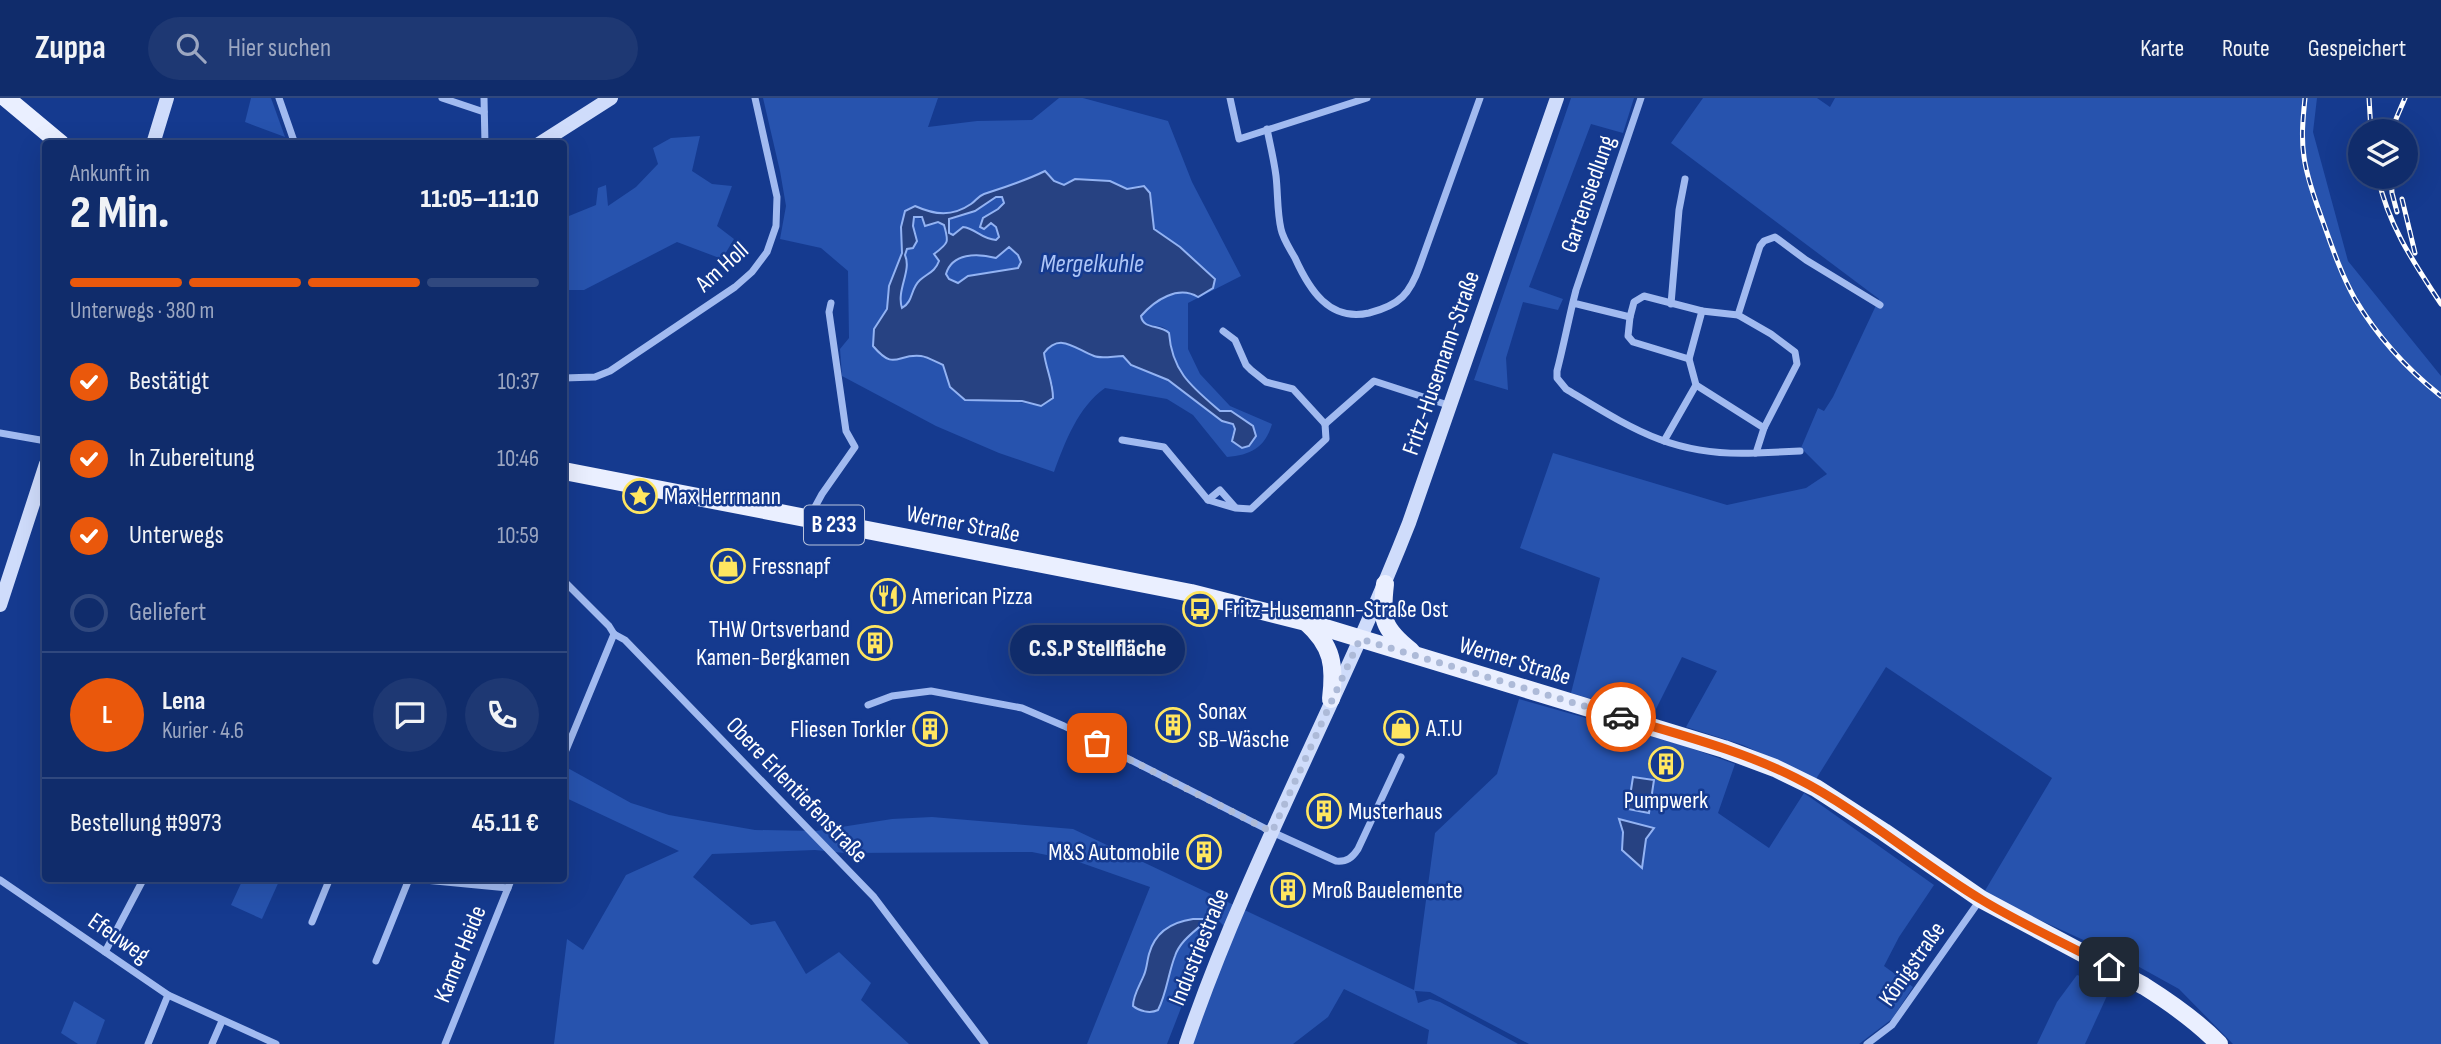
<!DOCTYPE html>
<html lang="de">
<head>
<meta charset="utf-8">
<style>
  :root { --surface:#102c6b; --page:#1e3873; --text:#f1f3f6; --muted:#9ca7c1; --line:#30487e; --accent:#ea580c }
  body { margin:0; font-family:"Sofia Sans Condensed",sans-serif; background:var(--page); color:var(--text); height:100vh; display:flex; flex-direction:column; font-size:26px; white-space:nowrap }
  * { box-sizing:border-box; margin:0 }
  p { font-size:23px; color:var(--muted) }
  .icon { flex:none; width:38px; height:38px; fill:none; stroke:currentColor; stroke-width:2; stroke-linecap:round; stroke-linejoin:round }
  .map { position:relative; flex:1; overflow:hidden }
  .details { position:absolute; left:42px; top:42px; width:525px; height:742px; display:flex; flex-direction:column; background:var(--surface); border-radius:7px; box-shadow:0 7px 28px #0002,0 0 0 2px var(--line) }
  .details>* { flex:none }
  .fabs { position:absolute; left:2348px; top:21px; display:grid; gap:14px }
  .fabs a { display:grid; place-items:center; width:70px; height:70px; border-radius:50%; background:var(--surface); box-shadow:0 7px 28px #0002,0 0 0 2px var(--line); font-size:35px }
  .pin { position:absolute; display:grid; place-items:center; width:60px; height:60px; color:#fff; margin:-30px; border-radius:14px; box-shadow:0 4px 10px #0006 }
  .courier { position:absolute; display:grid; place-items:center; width:70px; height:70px; margin:-35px; border:5px solid #ea580c; border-radius:50%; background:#fff; color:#222; box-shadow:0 2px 9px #0007 }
  .bubble { position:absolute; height:49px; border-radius:24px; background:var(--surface); box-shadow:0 7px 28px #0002,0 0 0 2px var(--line); font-size:23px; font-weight:800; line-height:49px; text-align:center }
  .headline em { font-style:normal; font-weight:800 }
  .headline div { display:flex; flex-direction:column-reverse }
  .headline { display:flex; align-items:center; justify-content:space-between; height:119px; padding:0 28px }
  h1 { font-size:46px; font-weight:800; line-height:52px }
  .bar { display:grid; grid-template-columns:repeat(4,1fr); gap:10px 7px; align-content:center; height:84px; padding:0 28px }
  .bar i { height:9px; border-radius:5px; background:var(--line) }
  .bar .active { background:var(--accent) }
  .bar p { grid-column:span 4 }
  .line { display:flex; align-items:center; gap:18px; padding:0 28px; border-top:2px solid var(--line) }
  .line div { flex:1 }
  .round { display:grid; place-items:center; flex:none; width:74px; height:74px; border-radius:37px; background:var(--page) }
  ol { padding:0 28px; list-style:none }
  li { display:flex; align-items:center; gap:21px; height:77px }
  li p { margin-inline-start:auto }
  li .icon { padding:7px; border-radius:50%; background:var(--accent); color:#fff; stroke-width:4 }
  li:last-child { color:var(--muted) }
  li i { width:38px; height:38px; border:4px solid var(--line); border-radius:50% }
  header { display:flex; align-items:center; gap:42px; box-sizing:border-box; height:98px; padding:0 35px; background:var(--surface); border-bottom:2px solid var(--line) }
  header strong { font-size:33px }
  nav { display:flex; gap:38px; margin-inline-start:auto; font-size:24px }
  .search { width:490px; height:63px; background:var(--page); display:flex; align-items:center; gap:18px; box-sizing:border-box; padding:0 24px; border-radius:38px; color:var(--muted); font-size:26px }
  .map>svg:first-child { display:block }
  .green { fill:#2753ae; fill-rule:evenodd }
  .water { fill:#274282; stroke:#93b3f3; stroke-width:2; fill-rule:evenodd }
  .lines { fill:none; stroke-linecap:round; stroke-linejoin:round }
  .street { stroke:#a1baf0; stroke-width:7 }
  .secondary { stroke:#cfdcfb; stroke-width:14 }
  .primary { stroke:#eaefff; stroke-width:18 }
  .rail-casing { stroke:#fff; stroke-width:5 }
  .rail { stroke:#153a8f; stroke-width:2.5; stroke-dasharray:8; stroke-linecap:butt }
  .done { stroke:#adbad8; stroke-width:7; stroke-dasharray:0 12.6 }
  .route { stroke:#ea580c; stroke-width:9 }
  .labels { text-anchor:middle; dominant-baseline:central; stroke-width:5; stroke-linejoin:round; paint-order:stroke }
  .shield { fill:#153a8f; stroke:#b9c4dd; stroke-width:2 }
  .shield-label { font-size:23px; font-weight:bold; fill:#fff }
  .street-label { font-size:24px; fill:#fff; stroke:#153a8f }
  .poi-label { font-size:24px; fill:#fff; stroke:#153a8f; text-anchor:start }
  .water-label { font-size:26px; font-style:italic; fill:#adc5f7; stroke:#153a8f }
</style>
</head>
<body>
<header>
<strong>Zuppa</strong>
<div class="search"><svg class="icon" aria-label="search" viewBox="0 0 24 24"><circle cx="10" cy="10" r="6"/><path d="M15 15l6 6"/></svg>Hier suchen</div>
<nav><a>Karte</a><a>Route</a><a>Gespeichert</a></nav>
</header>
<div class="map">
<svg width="2441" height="946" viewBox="0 0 2441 946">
  <rect width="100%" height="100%" fill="#153a8f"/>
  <g class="green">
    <path d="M251,0H271L285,39L245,24Z"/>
    <path d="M763,0H938L928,29L977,23L1032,22L1059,0H1083L1168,23L1192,84L1241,178L1188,205V251L1200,276L1230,308L1272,326C1265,350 1250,357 1227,359L1193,317L1167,301L1105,290C1078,309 1065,344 1054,374L999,355L936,328L842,278L840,251L849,240L848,173L821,150L780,141L786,108L780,73ZM1045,74L1054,83L1064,87L1110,83L1127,91L1144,88L1152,105L1154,131L1180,149L1209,175C1187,187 1158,198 1141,218C1143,234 1158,223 1167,232C1171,237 1172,263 1179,274C1198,301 1229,320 1256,338H1232L1235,331L1233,326L1222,323L1168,282L1131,267L1123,258C1114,258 1101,261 1094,258C1075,251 1060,234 1044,255L1046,274L1053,287L1041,308L1007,302H965L950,289L944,267L919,258H881L873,248L874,231L887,211L889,188L902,155L901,129L905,113L915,108L930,114L950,116L972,106L980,97L1008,90Z"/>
    <path d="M1571,0H1634L1623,35L1591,26L1529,189L1563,201L1558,212L1523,204L1506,260L1508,292L1474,282Z"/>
    <path d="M1703,0H1817L1830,9L1835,0H2317L2313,34L2348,163L2441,278V946H2233L2179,891L2123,860L1983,796L2052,680L1886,569L1816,681L1743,647L1686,629L1717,573L1682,559L1652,619L1571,595L1600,480L1520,450L1553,355L1727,407L1806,390L1827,376L1801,350L1818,310L1824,313L1833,299L1879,201L1671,45Z"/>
    <path d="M700,38L692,73L712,86L732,88L717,128L734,141L722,161L677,144L584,192H564V120L596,107L598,90L606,87L608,108L636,89L658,66L653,50L671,40Z"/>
    <path d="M996,99H1003L1004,105L998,111L992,114L991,125L996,129L999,139L995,142C981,141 975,130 963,129L953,137L949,135V122L975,113Z"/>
    <path d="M914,119L944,127L948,142L937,170L918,183L910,205L902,210C897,192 911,173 905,157L907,151L917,143L913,128Z"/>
    <path d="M1009,149L1018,157L1021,164L1018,170L958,185L949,181L946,176C952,155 968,161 986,157C993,156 1001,152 1009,149Z"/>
    <path d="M1519,601L1685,648L1735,666L1718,715L1769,750L1804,695L1934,787L1899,839L1884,868L1913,889L1892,921L1859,946H1529L1430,894L1415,893L1418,905L1430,901L1440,904L1518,946H1427L1429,932L1344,891L1328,919L1293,946H1183L1226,830L1216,820L1167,946H1087L1150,789L1076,763L1032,754L844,755L815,752L712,756L693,779L751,827L775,823L806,876L839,854L871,885L861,902L909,946H554L567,841L583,852L626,777L679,753L564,699V668L631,705L669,717L755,732L816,733L892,721L932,719L1073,731L1414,892L1435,735L1497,676Z"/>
    <path d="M243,781H280L262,821L231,807Z"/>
    <path d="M2077,877L2111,889L2085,946H2037L2057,904Z"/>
    <path d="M74,903L105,922L96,946H78L61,935Z"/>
  </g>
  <g class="water">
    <path d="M1045,73L1054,83L1064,87L1075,81L1110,83L1127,91L1144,88L1150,95L1154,131L1180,149L1215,181L1213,190L1198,199C1178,187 1155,202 1141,218C1143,232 1160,226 1169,235C1172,274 1192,289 1220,313H1231L1253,328L1256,338L1249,348L1242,350L1232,343L1235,331L1233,326L1222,323L1168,282L1131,267L1123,258C1114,258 1101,261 1094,258C1075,251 1060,234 1044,255C1046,271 1053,284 1053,300L1041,308L1022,303L965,302L950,289L943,267C936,264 928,259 921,258C897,255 895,274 873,248L874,231L887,211L889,188L902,155L901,129L905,113L915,108C935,117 952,119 971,106C976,103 978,98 984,96C1005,89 1025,83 1045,73ZM996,99H1002L1004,105L998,111L983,120L980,129L984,131L991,125L996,129L999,139L996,142C981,141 975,130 963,129L953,137L949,135V121L975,113ZM914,119H922L925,128L938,124L944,127C949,144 949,145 934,156L939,163C935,174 928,175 920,182C910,191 914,203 902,210C896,192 912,173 905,157L907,151L913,150L917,143L913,128ZM1009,149L1018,157L1021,164L1018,170L968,178L958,185L949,181L946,176C952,155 977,155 996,160Z"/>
    <path d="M1633,679L1654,682L1649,715L1628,711Z"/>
    <path d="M1619,721L1654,730L1646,741L1642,770L1622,752L1623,734Z"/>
    <path d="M1193,821H1204L1205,824C1194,834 1180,843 1175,858C1168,876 1167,894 1158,912C1150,916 1139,913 1133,908C1133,897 1140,887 1144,877C1147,870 1147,863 1149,856C1155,834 1172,824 1193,821Z"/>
  </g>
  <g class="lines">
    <g class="street">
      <path d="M279,0L295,46"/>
      <path d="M442,0L484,14"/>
      <path d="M484,0L485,46"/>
      <path d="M1230,0L1239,41L1367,0"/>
      <path d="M1267,31C1270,46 1274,62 1276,78C1278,95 1277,114 1281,131C1283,141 1290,151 1295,160C1309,191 1329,224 1369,215C1400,207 1410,196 1420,167L1480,0"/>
      <path d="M1573,205L1630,219L1634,204L1644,198L1702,213L1738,217L1771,236L1795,254L1797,266L1764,330L1756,355C1674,359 1634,332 1566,291L1557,280V273C1564,246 1569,219 1576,192L1641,0"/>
      <path d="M1671,206L1679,112L1685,81"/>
      <path d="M1738,217L1760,148L1764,143L1775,139L1806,162L1880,207"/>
      <path d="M1630,219L1628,238L1633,244L1689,261"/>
      <path d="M1223,233L1235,242L1246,267L1251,272L1266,284L1293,291L1325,326"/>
      <path d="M564,280L595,279L610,273L735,189L752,174L767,154L776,128L777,99L755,0"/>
      <path d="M1696,287L1764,330"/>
      <path d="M1325,326L1374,283L1451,308"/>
      <path d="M0,335L46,343"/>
      <path d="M1122,342L1164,349L1208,402L1235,410L1251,411L1326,341L1325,326"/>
      <path d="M1664,343L1696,287L1689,261L1702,213"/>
      <path d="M1756,355L1800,353"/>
      <path d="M1208,402L1220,392L1235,409"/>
      <path d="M810,418L822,396L855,349L846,333L829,214L831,205"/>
      <path d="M564,483L609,528L614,536L625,542L656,574L874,799L985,946"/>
      <path d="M868,607L892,598L931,593L1022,610L1064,628L1272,734L1336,763C1347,764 1352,760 1358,751L1401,659"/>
      <path d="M564,657L614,536"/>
      <path d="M404,780L508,790"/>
      <path d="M0,782L168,897L276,946"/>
      <path d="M312,824L330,780"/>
      <path d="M105,854L144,780"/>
      <path d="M376,863L409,781"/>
      <path d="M148,946L168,897"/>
      <path d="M212,946L222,923"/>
      <path d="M445,946L512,780"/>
      <path d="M1867,946L1892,927L1980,802"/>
    </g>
    <g class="secondary">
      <path d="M153,46L167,0"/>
      <path d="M539,46L611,0"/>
      <path d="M0,507L46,366"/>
      <path d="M1186,946C1247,767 1340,601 1409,425L1557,0"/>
    </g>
    <g class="primary">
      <path d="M6,0L61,46"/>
      <path d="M564,373L1191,495L1306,524L1724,651L1775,670L1816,690L1884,734L1981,801L2144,888C2171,905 2197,923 2219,946"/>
      <path d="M1385,486C1381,521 1382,530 1411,553"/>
      <path d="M1306,524C1333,548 1335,568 1331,601"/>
    </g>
    <g class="rail-casing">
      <g id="rail">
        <path d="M2305,0C2303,20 2301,39 2304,59C2307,81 2315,101 2322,121C2332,149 2341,176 2355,201C2377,238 2408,272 2441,298"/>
        <path d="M2369,0L2371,33"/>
        <path d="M2394,33L2396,21L2405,0"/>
        <path d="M2378,79C2388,127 2414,165 2441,206"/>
        <path d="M2391,79L2392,95L2397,114"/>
        <path d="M2402,101L2415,155"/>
      </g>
    </g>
    <use href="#rail" class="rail"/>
  </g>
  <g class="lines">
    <path class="done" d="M1097,645L1272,734L1360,541L1621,619"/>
    <path class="route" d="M1621,619C1680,637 1741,652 1796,680C1863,714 1918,764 1982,802C2023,827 2067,846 2109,869"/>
  </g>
  <defs>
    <g id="sight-ring" transform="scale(1.75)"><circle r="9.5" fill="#153a8f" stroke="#ffe660" stroke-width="1.5"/><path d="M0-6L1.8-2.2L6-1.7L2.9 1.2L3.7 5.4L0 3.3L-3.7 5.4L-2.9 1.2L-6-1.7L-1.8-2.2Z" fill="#ffe660"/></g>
    <g id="shop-ring" transform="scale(1.75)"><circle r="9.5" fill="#153a8f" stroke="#ffe660" stroke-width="1.5"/><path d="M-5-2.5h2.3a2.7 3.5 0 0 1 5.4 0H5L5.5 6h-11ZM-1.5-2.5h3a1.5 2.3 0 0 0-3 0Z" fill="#ffe660"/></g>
    <g id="restaurant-ring" transform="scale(1.75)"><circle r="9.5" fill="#153a8f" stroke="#ffe660" stroke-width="1.5"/><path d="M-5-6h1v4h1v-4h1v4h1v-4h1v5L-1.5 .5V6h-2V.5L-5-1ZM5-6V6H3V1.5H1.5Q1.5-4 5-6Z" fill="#ffe660"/></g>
    <g id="bus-ring" transform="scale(1.75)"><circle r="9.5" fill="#153a8f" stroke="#ffe660" stroke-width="1.5"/><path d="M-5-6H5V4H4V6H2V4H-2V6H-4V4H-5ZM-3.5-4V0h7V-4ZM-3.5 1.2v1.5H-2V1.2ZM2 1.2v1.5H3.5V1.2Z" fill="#ffe660"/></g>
    <g id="building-ring" transform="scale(1.75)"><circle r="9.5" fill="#153a8f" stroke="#ffe660" stroke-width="1.5"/><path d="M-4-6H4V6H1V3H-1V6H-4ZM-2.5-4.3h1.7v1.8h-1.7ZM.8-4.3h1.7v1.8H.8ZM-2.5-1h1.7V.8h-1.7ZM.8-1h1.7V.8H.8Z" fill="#ffe660"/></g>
  </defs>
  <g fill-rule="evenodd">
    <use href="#sight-ring" x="640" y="398"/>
    <use href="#shop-ring" x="728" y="468"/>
    <use href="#restaurant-ring" x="888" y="498"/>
    <use href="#bus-ring" x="1200" y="511"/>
    <use href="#building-ring" x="875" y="545"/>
    <use href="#building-ring" x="1173" y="627"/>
    <use href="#shop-ring" x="1401" y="630"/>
    <use href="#building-ring" x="930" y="631"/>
    <use href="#building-ring" x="1666" y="666"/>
    <use href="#building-ring" x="1324" y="713"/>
    <use href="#building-ring" x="1204" y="754"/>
    <use href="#building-ring" x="1288" y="792"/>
  </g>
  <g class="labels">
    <rect class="shield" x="804" y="407.5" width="60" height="39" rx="5"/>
    <g class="shield-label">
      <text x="834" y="427">B 233</text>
    </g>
    <g class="street-label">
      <text transform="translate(1588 96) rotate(-71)">Gartensiedlung</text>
      <text transform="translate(722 169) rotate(-42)">Am Holl</text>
      <text transform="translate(1441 265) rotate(-71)">Fritz-Husemann-Straße</text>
      <text transform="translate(963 426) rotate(11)">Werner Straße</text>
      <text transform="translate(1515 563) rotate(17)">Werner Straße</text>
      <text transform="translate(797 692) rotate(46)">Obere Erlentiefenstraße</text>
      <text transform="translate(119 840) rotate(35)">Efeuweg</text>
      <text transform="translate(1199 849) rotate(-68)">Industriestraße</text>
      <text transform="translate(460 856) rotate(-68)">Kamer Heide</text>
      <text transform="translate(1912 866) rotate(-55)">Königstraße</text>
    </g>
    <g class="poi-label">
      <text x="664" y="398">Max Herrmann</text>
      <text x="752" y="468">Fressnapf</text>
      <text x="912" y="498">American Pizza</text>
      <text x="1224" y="511">Fritz-Husemann-Straße Ost</text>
      <text x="850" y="531" text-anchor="end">THW Ortsverband<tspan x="850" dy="28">Kamen-Bergkamen</tspan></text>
      <text x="1198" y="613">Sonax<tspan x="1198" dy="28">SB-Wäsche</tspan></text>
      <text x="1426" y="630">A.T.U</text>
      <text x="906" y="631" text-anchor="end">Fliesen Torkler</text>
      <text x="1666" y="702" text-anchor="middle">Pumpwerk</text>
      <text x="1348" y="713">Musterhaus</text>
      <text x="1180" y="754" text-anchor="end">M&amp;S Automobile</text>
      <text x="1312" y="792">Mroß Bauelemente</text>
    </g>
    <g class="water-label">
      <text x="1092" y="166">Mergelkuhle</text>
    </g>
  </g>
</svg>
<div class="fabs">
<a><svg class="icon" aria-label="layers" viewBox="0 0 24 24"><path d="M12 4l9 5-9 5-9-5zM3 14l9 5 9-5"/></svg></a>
</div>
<div class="pin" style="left:1097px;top:645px;background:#ea580c"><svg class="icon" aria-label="bag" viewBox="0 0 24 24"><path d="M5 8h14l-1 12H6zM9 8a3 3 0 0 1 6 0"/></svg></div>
<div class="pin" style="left:2109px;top:869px;background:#1f2937"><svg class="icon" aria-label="home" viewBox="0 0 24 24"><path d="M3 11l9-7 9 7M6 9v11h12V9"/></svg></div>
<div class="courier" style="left:1621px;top:619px"><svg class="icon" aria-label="car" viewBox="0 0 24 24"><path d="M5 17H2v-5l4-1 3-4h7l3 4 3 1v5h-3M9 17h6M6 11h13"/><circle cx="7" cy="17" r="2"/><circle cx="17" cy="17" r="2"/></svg></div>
<div class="bubble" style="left:1010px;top:527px;width:175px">C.S.P Stellfläche</div>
<section class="details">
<div class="headline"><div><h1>2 Min.</h1><p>Ankunft in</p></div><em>11:05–11:10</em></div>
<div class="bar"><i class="active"></i><i class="active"></i><i class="active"></i><i></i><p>Unterwegs · 380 m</p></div>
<ol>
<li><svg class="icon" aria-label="check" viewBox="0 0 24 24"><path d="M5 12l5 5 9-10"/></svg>Bestätigt<p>10:37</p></li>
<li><svg class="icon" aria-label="check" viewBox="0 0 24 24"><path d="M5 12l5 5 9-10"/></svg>In Zubereitung<p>10:46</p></li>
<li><svg class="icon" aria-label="check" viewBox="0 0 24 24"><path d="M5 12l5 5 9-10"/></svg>Unterwegs<p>10:59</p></li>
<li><i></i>Geliefert</li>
</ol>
<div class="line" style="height:126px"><b class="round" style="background:var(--accent);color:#fff">L</b><div><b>Lena</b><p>Kurier · 4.6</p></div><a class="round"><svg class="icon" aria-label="chat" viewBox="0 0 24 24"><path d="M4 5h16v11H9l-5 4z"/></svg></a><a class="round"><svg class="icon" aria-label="phone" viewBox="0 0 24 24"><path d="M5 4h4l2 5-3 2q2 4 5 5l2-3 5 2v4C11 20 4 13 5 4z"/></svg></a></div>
<div class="line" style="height:91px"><div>Bestellung #9973</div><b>45.11 €</b></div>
</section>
</div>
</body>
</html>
